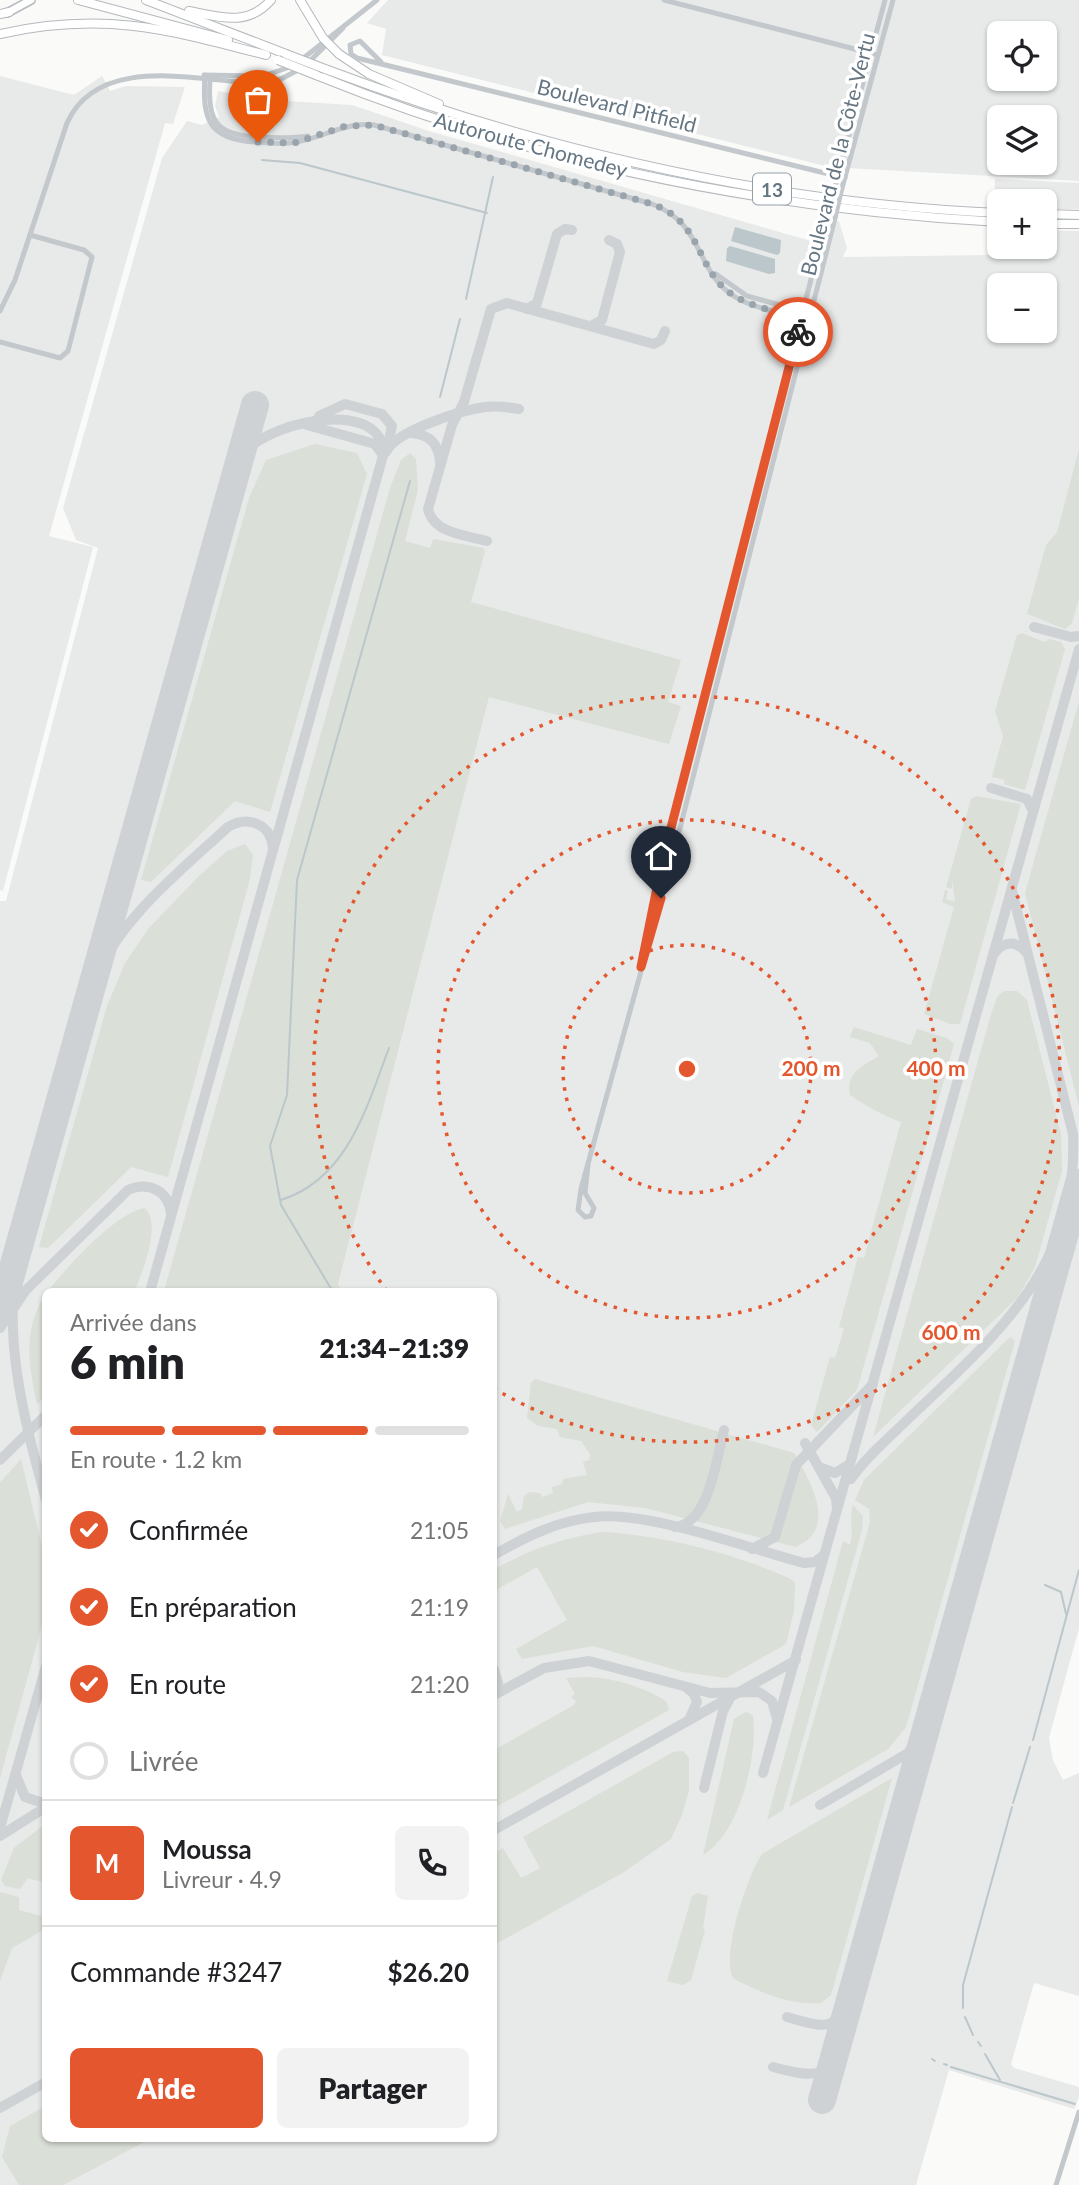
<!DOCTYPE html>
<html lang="fr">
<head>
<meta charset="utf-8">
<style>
  :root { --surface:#fff; --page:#f2f2f2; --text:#202124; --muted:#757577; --line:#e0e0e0; --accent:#e4572e }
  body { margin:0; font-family:Lato,sans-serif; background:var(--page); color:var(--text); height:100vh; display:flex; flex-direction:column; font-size:26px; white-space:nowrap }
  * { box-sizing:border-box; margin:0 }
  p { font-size:23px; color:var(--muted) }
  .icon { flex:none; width:38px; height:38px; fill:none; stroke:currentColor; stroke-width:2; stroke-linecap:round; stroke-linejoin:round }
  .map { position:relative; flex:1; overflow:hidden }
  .details { position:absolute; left:42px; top:1288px; width:455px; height:854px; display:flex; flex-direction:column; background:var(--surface); border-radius:10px; box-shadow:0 2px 5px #0004 }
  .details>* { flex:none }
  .tools { position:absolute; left:987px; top:21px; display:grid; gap:14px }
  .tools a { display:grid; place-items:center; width:70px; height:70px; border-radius:10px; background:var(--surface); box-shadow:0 2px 5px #0004; font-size:35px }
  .pin { position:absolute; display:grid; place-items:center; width:60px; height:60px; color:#fff; margin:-72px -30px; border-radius:50% 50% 50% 0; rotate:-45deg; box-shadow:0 0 7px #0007 }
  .pin .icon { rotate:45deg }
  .courier { position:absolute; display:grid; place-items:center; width:70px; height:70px; margin:-35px; border:5px solid #e4572e; border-radius:50%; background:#fff; color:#222; box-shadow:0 2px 9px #0007 }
  .summary em { font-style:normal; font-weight:800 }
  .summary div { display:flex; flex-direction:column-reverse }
  .summary { display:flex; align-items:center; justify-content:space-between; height:119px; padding:0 28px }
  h1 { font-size:46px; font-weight:800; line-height:52px }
  .bar { display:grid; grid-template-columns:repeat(4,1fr); gap:10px 7px; align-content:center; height:84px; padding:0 28px }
  .bar i { height:9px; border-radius:5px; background:var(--line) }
  .bar .selected { background:var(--accent) }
  .bar p { grid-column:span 4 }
  .line { display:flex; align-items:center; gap:18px; padding:0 28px; border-top:2px solid var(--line) }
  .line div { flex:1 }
  .round { display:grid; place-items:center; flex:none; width:74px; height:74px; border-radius:10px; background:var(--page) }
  ol { padding:0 28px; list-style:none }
  li { display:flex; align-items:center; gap:21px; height:77px }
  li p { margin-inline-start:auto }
  li .icon { padding:7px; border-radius:50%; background:var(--accent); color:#fff; stroke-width:4 }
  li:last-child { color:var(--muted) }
  li i { width:38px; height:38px; border:4px solid var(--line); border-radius:50% }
  .primary-button { display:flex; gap:14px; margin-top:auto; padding:14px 28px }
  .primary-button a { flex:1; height:80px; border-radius:10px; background:var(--accent); color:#fff; font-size:28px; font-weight:800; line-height:80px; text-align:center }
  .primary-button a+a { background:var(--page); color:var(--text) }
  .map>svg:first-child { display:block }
  .built { fill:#e8e9e9; fill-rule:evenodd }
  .green { fill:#dadfd7 }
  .water { fill:#bbc7cb }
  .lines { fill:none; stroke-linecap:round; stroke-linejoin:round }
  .stream { stroke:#bbc7cb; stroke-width:2 }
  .taxiway { stroke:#ced2d4; stroke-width:10 }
  .runway { stroke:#ced2d4; stroke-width:28 }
  .major-casing { stroke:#b5babe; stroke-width:10 }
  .highway-casing { stroke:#b4b9bd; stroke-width:10 }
  .minor { stroke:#c3c8cc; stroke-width:5 }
  .major { stroke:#fff; stroke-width:7 }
  .highway { stroke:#fff; stroke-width:8 }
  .highway-bridge-casing { stroke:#b4b9bd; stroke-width:10; stroke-linecap:butt }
  .minor-bridge { stroke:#c3c8cc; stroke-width:5 }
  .highway-bridge { stroke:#fff; stroke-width:8 }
  .done { stroke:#99a4ac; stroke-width:7; stroke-dasharray:0 12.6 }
  .route { stroke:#e4572e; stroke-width:9 }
  .ring { fill:none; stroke:#e4572e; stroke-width:3.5; stroke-dasharray:3.5 7 }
  .labels { text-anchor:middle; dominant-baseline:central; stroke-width:7; stroke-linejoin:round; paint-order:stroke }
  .shield { fill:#fff; stroke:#939fa8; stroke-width:2 }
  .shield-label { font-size:19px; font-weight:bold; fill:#657683 }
  .street-label { font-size:21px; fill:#657683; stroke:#fff }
  .centre { fill:#e4572e; stroke:#fff; stroke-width:3.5 }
  .ring-label { font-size:21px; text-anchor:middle; font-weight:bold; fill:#e4572e; stroke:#fff; stroke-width:7; stroke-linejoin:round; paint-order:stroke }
</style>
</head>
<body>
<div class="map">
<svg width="1079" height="2185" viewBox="0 0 1079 2185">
  <rect width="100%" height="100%" fill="#fafaf8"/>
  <g class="built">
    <path d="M388,0H1079V181L829,167L382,55L386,29L367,23ZM999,33H1045V79H999ZM999,117H1045V163H999Z"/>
    <path d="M0,76L74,95L102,76L110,91L126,86L185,87L173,124L165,123L49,536L93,547L3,891L0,890Z"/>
    <path d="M218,91L269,100L352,105L429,131L811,241L816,221H839L847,248L843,257L991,255L992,228H999V247H1045V230L1079,231V1628L1049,1738L1053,1760L1063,1780L1079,1773V1996L1034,1983L1011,2064L1014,2068L1079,2087V2097L1074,2109L949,2070L916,2185H0V901H6L98,548L76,540L63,508L162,158L187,121L202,125L219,117L215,106ZM999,285H1045V331H999ZM46,1292H494V2138H46Z"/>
    <path d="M995,179L1079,183V209H1045V201H999V207H994Z"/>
  </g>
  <g class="green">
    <path d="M315,444L357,453L367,474L270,812L235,801L151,882L141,880L249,498L266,460Z"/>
    <path d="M1079,449V599L1072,623L1065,629L1027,614L1046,545L1057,532Z"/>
    <path d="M410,453L416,459L418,490L405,541L430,548L433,539L483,548L485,551L471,602L681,660L668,702L681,706L669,744L489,697L338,1284L342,1291H164L390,488L401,460Z"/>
    <path d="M1022,633L1044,642L1049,639L1061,642L1065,649L1025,790L1004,784L1005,780L992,777L1003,736L995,711L1017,635Z"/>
    <path d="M1079,701V1106L1025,893Z"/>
    <path d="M976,796L1021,804L960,1024H950L924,1014L954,907L942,902L945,890L948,891L946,899L955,902L952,879V889L946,887L971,799Z"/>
    <path d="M245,844L253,855L250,879L168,1177L131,1167L48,1248L39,1247L107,1006L125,963L149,928L198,877L227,851Z"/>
    <path d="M1004,991H1017L1027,1000L1061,1134L1062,1171L1035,1267L1018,1297L873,1437L991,1014L997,997Z"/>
    <path d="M854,1027L911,1045L917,1029L947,1038L954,1044L857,1390L817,1432L811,1425L830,1357L835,1358L844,1329L839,1327L858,1257L864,1258L901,1122C884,1116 866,1106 850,1095C845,1073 864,1065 879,1056L870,1043L850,1037Z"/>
    <path d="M145,1208C162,1226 142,1271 135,1291H48C66,1268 116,1212 145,1208Z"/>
    <path d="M45,1295V1396L37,1405C29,1365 22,1331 45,1295Z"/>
    <path d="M1010,1337L1015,1341L906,1727L888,1749L789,1807L870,1522L869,1509L855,1500L864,1480Z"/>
    <path d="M535,1379L794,1453C810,1481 839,1528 796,1547L645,1508L588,1502L505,1529L500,1521L508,1494L517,1512L522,1509L524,1496L529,1492L540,1493L542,1497L553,1493L552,1487L562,1484L563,1479L587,1475L583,1462L589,1460L590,1454L581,1441L560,1437L557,1429L538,1426L527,1418L531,1383Z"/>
    <path d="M21,1459L45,1559V1614L0,1778V1483Z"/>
    <path d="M853,1505L863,1516L862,1530L783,1810L767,1820L843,1541L850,1545C854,1530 849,1519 853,1505Z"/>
    <path d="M602,1532C661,1535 737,1554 791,1579L795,1583L794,1611L786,1644L726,1678L683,1672L593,1646L522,1659L516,1649L567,1620L537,1567L494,1591L495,1569C531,1549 562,1538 602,1532Z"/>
    <path d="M588,1677C614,1678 644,1687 666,1701L669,1710L494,1808V1750L574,1705L576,1701L571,1697L575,1694L566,1678Z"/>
    <path d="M746,1712L753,1715C758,1756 740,1833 703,1855L734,1719Z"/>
    <path d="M683,1751L689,1758V1790L682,1815L671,1839L624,1872L494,1945V1853L503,1848L521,1878L540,1868L523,1837L673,1752Z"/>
    <path d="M892,1778L831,1995L821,2003C788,2005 762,1993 734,1979C719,1959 748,1874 762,1854Z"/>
    <path d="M45,1824V1883L28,1878L20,1889L5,1886L1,1880L14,1848Z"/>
    <path d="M0,1892L19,1897V1910L41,1916L46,1902L45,1929L12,1948L0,1981Z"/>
    <path d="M698,1893L708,1896L703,1928L705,1930L691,1980L683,1985L667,1981L692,1896Z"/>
    <path d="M45,2106L46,2138L150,2139L63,2185H19L2,2157L10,2126Z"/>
  </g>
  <g class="water">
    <path d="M735,227L781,240L780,253L777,255L731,241Z"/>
    <path d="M730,246L775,259V273L769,274L726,261L727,248Z"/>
  </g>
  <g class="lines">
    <g class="stream">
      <path d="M262,160L300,163L487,213"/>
      <path d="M466,299L493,177"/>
      <path d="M440,397L460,319"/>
      <path d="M281,1200C348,1179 367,1106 389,1048"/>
      <path d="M333,1292L281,1205L270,1146L287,1095L297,880L410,481"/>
      <path d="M1045,1585L1061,1592L1066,1614"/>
      <path d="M1033,1740L1079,1570"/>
      <path d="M1013,1803L1030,1747"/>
      <path d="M963,2008V1985L1012,1807"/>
      <path d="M965,2017L973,2035"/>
      <path d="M978,2042L981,2046"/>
      <path d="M985,2054L1000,2080"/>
      <path d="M932,2059L935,2061"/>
      <path d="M944,2064L947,2065"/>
      <path d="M951,2067L1075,2104"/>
    </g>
    <g class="taxiway">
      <path d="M527,309L537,303L557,234L565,229L572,230"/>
      <path d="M591,326L602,320L620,252L617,244L609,240"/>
      <path d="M319,416L345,404L382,414L392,426L388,445"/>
      <path d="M307,425L375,444L383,455"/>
      <path d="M411,433C429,434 439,444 440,462"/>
      <path d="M386,452C395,431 462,410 485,407C496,406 508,407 519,409"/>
      <path d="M487,541C466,535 434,534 428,509L452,425L464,402L491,309L507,303L654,344L661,340L665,331"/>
      <path d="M1034,627L1071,637L1079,636"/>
      <path d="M991,788L1027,799L1033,811"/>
      <path d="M994,954C1003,941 1016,940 1026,952"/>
      <path d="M91,990C112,925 179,872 228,827C248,815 271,824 273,848"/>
      <path d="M21,1239C0,1329 22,1412 46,1500"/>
      <path d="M150,1292L384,452C378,393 254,426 240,459"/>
      <path d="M0,1328L26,1290L128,1190C149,1181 169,1191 171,1214"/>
      <path d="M805,1443L836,1498L837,1509"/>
      <path d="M0,1460L46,1415"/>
      <path d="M819,1467L835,1473L850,1464"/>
      <path d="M851,1479C866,1457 887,1440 906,1421C993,1338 1079,1269 1073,1134L1012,891"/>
      <path d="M675,1527C710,1523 716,1459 724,1430"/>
      <path d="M752,1549L775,1537L796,1465L873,1384"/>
      <path d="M494,1555C525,1537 557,1521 594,1517C650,1511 747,1548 804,1563L815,1562L824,1555"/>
      <path d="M494,1669L498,1683L494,1694"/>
      <path d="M686,1687L694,1694L697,1702L689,1720"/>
      <path d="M494,1695L544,1668L589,1661L710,1693L759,1692L772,1701L777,1719"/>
      <path d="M763,1773L1079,649"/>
      <path d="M16,1775L25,1797L46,1804"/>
      <path d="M704,1788L723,1711L729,1700"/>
      <path d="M820,1805L908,1753L926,1729"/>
      <path d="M0,1828L46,1666"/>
      <path d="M494,1830L796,1660"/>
      <path d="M0,1836L46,1807"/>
      <path d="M787,2017C827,2028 833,2033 852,1994"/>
      <path d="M773,2067C841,2086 822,2064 845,2017"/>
      <path d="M0,2108L46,2082"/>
    </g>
    <g class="runway">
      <path d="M0,1314L255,405"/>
      <path d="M822,2100L1079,1183"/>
    </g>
    <g class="major-casing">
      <path id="major" d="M7,13L31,0"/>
    </g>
    <g class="highway-casing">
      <g id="highway">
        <path d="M78,0L228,40"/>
        <path d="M146,0L286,54"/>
        <path d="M300,0L306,10"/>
        <path d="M189,11C219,17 248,27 271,0"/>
        <path d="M0,14L9,12"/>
        <path d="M0,34C103,11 167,29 266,55"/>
        <path d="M339,54L369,74L439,104"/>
        <path d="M325,69C541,150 768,203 999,213"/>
        <path d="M316,75C533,163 766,209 999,222"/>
        <path d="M1045,214L1079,215"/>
        <path d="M1045,224H1079"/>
      </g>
    </g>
    <g class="minor">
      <path d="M664,0L878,55"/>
      <path d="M301,60L377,0"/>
      <path d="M381,62L360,41L350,45L351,54L357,58L845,178"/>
      <path d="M308,63L343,28"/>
      <path d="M204,75L263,76L293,66"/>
      <path d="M205,75C202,119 208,140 257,142C272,143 286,145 301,141C326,136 346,122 374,125L652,204C702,223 695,265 728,292C748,308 779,312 804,319"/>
      <path d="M210,80C207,120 215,135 257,137C274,138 291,139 308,136"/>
      <path d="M835,187L885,0"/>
      <path d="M842,188L893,0"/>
      <path d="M716,274L747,296L806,312"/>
      <path d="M0,311L15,280L67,123C99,52 200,82 261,83L281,79L300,69"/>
      <path d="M0,342L60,358L68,351L92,257L84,250L30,235"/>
      <path d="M644,947L687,763L827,217"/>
      <path d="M588,1165L585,1193L594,1208L591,1216L585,1217L578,1210L581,1189L675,848L835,218"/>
      <path d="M1056,2185L1079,2112"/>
    </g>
    <use href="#major" class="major"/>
    <use href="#highway" class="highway"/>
    <g class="highway-bridge-casing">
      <g id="highway-bridge">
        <path d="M306,10L323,38L339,54"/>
        <path d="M286,54L325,69"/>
        <path d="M278,60L316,75"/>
      </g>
    </g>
    <g class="minor-bridge">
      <path d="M827,217L835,187"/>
      <path d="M835,218L842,188"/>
    </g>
    <use href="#highway-bridge" class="highway-bridge"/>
  </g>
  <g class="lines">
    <path class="done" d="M258,142L294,143L346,126L374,125L652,204C701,222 695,262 725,289C746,307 777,311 802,318L798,332"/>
    <path class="route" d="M661,898L641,967L662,863L798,332"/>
  </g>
  <g class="ring">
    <circle cx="687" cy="1069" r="124"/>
    <circle cx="687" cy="1069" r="249"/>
    <path d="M387 1291A373 373 0 1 1 495 1389"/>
  </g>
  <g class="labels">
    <rect class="shield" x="753" y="173.5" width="38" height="31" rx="5"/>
    <g class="shield-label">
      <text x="772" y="189">13</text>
    </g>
    <g class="street-label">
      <text transform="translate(617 105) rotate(14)">Boulevard Pitfield</text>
      <text transform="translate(531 144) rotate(15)">Autoroute Chomedey</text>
      <text transform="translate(837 154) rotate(-76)">Boulevard de la Côte-Vertu</text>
    </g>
  </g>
  <circle cx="687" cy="1069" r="10" class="centre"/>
  <g class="ring-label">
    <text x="811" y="1076">200 m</text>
    <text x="936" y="1076">400 m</text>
    <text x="951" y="1340">600 m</text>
  </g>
</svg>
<div class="tools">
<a><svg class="icon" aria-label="locate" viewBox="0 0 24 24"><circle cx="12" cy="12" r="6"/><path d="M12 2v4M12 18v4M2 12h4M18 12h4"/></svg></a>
<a><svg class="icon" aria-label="layers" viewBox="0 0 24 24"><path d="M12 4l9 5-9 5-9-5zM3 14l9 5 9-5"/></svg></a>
<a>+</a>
<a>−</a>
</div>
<div class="pin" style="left:258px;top:142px;background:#ea580c"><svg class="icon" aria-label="bag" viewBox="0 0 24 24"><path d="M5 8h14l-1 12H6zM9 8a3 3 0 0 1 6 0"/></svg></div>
<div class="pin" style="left:661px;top:898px;background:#1f2937"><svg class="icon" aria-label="home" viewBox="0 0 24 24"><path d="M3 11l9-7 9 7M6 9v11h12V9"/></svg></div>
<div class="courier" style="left:798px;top:332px"><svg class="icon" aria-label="bike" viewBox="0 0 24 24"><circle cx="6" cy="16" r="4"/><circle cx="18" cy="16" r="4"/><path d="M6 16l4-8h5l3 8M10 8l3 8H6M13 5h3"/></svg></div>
<section class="details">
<div class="summary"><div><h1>6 min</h1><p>Arrivée dans</p></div><em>21:34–21:39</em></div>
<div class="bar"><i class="selected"></i><i class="selected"></i><i class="selected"></i><i></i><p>En route · 1.2 km</p></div>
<ol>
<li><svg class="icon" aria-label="check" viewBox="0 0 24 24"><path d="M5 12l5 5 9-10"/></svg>Confirmée<p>21:05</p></li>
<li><svg class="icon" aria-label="check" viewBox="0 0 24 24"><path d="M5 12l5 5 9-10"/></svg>En préparation<p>21:19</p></li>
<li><svg class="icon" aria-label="check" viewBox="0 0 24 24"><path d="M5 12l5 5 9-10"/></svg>En route<p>21:20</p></li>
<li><i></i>Livrée</li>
</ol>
<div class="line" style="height:126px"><b class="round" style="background:var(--accent);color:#fff">M</b><div><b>Moussa</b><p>Livreur · 4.9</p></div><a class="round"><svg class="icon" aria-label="phone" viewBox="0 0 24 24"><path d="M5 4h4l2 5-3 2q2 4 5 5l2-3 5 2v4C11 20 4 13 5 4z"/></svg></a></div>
<div class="line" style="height:91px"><div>Commande #3247</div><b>$26.20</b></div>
<div class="primary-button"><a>Aide</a><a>Partager</a></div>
</section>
</div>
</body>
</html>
